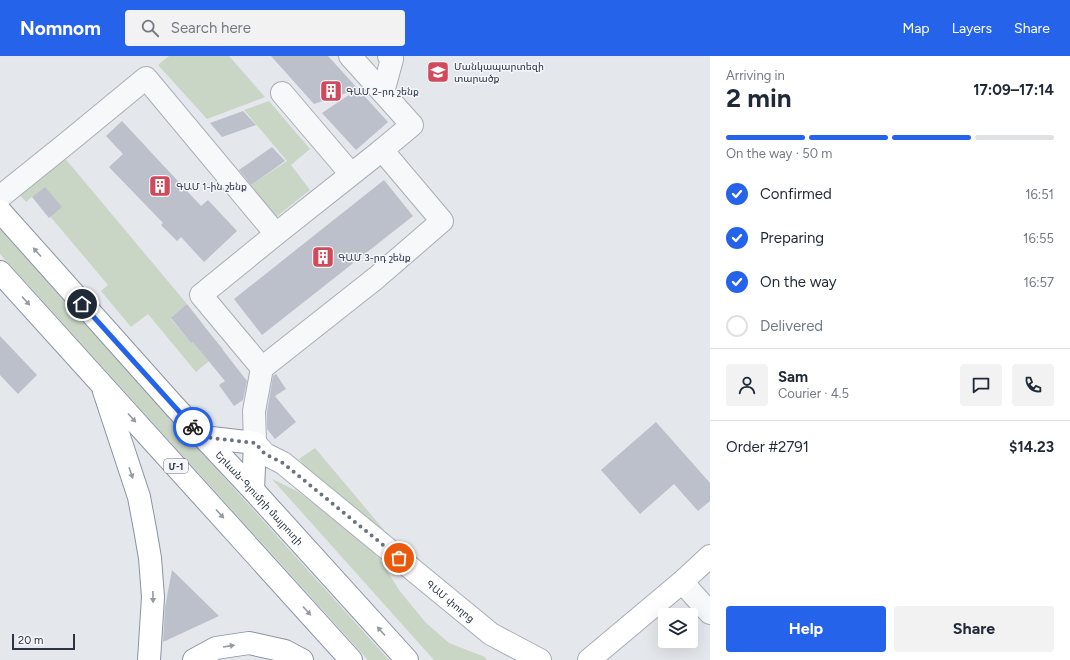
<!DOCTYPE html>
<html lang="en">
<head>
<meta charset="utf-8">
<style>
  :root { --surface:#fff; --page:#f2f2f3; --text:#1f2937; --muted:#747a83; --line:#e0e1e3; --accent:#2563eb }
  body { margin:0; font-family:Figtree,"Noto Sans Armenian",sans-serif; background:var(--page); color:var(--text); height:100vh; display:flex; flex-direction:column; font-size:15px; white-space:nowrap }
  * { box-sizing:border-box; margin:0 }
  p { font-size:13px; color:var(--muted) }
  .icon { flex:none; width:22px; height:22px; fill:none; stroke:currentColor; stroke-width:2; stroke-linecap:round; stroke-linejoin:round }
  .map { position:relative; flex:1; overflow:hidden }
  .details { display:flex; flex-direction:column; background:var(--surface); width:360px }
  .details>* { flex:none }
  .controls { position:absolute; left:658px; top:552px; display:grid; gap:8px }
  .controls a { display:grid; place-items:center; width:40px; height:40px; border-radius:4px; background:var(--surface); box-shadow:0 4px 16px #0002; font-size:20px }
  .scale { position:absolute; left:12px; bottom:10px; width:63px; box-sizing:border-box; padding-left:4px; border:2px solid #2b3445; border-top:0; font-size:11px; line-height:14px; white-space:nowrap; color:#2b3445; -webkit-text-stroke:3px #f4f6f9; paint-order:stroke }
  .pin { position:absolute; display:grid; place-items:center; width:34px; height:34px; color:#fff; margin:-17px; border:2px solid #fff; border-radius:50%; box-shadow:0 1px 4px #0007 }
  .courier { position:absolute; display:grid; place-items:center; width:40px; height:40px; margin:-20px; border:3px solid #2563eb; border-radius:50%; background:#fff; color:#222; box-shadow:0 1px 5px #0007 }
  .head em { font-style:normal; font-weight:700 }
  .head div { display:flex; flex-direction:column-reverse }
  .head { display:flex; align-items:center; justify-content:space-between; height:68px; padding:0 16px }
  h1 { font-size:26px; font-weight:700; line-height:30px }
  .bar { display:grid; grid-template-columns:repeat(4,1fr); gap:6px 4px; align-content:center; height:48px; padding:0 16px }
  .bar i { height:5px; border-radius:3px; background:var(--line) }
  .bar .on { background:var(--accent) }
  .bar p { grid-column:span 4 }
  .line { display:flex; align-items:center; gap:10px; padding:0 16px; border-top:1px solid var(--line) }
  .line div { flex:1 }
  .round { display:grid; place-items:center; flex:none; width:42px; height:42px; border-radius:4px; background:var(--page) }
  ol { padding:0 16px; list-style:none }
  li { display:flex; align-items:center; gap:12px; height:44px }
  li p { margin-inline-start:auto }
  li .icon { padding:4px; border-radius:50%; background:var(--accent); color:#fff; stroke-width:4 }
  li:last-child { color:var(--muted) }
  li i { width:22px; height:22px; border:2px solid var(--line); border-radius:50% }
  .cta { display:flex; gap:8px; margin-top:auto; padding:8px 16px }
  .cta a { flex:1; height:46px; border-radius:4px; background:var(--accent); color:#fff; font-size:16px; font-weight:700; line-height:46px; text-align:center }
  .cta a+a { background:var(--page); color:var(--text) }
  header { display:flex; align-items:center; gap:24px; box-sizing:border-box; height:56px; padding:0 20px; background:var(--accent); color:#fff }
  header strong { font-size:19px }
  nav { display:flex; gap:22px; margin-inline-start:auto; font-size:14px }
  .search { width:280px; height:36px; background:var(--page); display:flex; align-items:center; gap:10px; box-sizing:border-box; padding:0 14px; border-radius:4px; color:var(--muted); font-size:15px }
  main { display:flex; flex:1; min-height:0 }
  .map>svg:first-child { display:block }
  .green { fill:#c9d6c5 }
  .building { fill:#bbc0ca }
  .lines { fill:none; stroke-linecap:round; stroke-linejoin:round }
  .street-casing { stroke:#a9aeb7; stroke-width:24 }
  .secondary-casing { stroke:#a9aeb7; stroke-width:24 }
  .highway-casing { stroke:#8b94a3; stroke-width:24 }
  .street { stroke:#f7f8fa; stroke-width:22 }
  .secondary { stroke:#fff; stroke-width:22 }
  .highway { stroke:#fff; stroke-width:22 }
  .oneway { fill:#959aa2 }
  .done { stroke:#6c737f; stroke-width:4; stroke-dasharray:0 7.2 }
  .route { stroke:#2563eb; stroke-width:5 }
  .labels { text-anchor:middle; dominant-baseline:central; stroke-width:3; stroke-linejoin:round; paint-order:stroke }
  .shield { fill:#f4f6f9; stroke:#676e7b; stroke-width:1 }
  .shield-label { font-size:9px; font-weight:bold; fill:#2b3445 }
  .poi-label { font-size:10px; fill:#2b3445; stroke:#f4f6f9; text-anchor:start }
  .street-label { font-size:10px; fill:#2b3445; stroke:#f4f6f9 }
</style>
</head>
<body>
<header>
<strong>Nomnom</strong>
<div class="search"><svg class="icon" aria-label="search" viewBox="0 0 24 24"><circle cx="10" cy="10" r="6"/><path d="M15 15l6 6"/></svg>Search here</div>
<nav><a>Map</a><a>Layers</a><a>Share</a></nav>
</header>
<main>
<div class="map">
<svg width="710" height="604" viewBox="0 0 710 604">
  <rect width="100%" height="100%" fill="#e4e7ec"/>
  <g class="green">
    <path d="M169,0H229L265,41L207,63L158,9Z"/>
    <path d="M269,45L310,93L291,109L310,134L271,165L245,133L287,105L244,54Z"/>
    <path d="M63,100L187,248L171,263L191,287L207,274L223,293L196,316L148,258L131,271L101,235L108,229L33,140L26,146L18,137Z"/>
    <path d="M0,173L389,604H368L0,198Z"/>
    <path d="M315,392L400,493L307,413L299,403Z"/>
    <path d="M272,423L297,435L350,475L380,503L399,534L426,567L449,587L485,601L487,604H434Z"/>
  </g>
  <g class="building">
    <path d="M271,0H328L358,33L314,48Z"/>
    <path d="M358,33L388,66L356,94L322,57Z"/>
    <path d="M243,55L256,69L222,81L210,67Z"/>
    <path d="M122,65L201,150L208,144L237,175L204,206L181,181L177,185L161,169L163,167L109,111L123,98L106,80Z"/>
    <path d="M272,91L285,105L251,129L239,114Z"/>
    <path d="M384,124L413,160L262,279L234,243Z"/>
    <path d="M45,131L62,151L49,162L32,141Z"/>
    <path d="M187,248L247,325L243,344L234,350L219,329L225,325L193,286L191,287L171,262Z"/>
    <path d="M0,280L37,319L18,338L0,319Z"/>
    <path d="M276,318L286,333L275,340L296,366L275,383L267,373V356L273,320Z"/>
    <path d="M656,366L710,427V445L698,455L674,428L640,458L601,414Z"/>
    <path d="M172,514L219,560L163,586L165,551Z"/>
  </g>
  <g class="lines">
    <g class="street-casing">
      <g id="street">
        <path d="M383,36L392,3L389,0"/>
        <path d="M282,37L351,118"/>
        <path d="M0,141L67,87L146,22L276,178"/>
        <path d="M262,312L201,239L276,178L382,94L412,69L350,0"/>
        <path d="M255,387L254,355L262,312L376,222L442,165L382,94"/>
        <path d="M682,526L710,557"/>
      </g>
    </g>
    <g class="secondary-casing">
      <g id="secondary">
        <path id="s1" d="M255,387L265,398L283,407L491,578L540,604"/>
        <path d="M589,604L682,526L710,500"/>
      </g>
    </g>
    <g class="highway-casing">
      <g id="highway">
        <path id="s2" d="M0,155L175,351L253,434L407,604"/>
        <path d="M0,216L351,604"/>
        <path d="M104,335L139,441L145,473L150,502L153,541L149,604"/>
        <path d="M203,381L255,387L253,434"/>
        <path d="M194,604L216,592L249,587L285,595L302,604"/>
      </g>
    </g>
    <use href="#street" class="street"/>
    <use href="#secondary" class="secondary"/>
    <use href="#highway" class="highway"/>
  </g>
  <defs><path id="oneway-solid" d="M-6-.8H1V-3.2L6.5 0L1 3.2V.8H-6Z"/></defs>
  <g class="oneway">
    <use href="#oneway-solid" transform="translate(37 196) rotate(-132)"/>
    <use href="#oneway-solid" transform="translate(26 245) rotate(48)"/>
    <use href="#oneway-solid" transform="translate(132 362) rotate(48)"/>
    <use href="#oneway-solid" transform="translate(131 417) rotate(71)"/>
    <use href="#oneway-solid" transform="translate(220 458) rotate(48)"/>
    <use href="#oneway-solid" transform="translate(153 541) rotate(89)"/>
    <use href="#oneway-solid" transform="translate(307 555) rotate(48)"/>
    <use href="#oneway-solid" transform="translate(381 575) rotate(-132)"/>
    <use href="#oneway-solid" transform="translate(229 590) rotate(-9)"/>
  </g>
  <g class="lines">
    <path class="done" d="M193,371L203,381L255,387L265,398L283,407L399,502"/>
    <path class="route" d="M82,248L193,371"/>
  </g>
  <defs>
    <g id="school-square" transform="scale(1.15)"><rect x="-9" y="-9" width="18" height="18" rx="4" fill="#d1495b" stroke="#f4f6f9"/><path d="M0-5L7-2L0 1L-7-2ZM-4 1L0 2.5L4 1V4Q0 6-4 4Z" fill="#fff"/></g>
    <g id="building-square" transform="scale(1.15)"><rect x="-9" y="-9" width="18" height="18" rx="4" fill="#d1495b" stroke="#f4f6f9"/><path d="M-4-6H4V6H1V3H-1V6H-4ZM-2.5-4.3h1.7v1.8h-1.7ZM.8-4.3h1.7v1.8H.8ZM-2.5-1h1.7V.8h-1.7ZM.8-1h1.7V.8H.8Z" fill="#fff"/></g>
  </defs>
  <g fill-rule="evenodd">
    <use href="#school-square" x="438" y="16"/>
    <use href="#building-square" x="331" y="35"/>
    <use href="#building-square" x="160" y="130"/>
    <use href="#building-square" x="323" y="201"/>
  </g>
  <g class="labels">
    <rect class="shield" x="164" y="403" width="24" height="14" rx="3"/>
    <g class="shield-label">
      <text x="176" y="410">Մ-1</text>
    </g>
    <g class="poi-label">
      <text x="454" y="10">Մանկապարտեզի<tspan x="454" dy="12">տարածք</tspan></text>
      <text x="346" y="35">ԳԱՄ 2-րդ շենք</text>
      <text x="176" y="130">ԳԱՄ 1-ին շենք</text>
      <text x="338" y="201">ԳԱՄ 3-րդ շենք</text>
    </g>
    <g class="street-label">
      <text stroke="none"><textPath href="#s2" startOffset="387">Երևան-Գյումրի մայրուղի</textPath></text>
      <text stroke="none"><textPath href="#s1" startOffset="252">ԳԱՄ փողոց</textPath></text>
    </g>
  </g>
</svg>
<div class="controls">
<a><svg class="icon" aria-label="layers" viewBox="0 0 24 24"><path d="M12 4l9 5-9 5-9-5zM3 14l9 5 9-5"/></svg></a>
</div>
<div class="scale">20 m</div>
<div class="pin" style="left:399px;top:502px;background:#ea580c"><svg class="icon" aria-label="bag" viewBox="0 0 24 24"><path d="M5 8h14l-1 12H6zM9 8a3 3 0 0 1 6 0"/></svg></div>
<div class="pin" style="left:82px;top:248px;background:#1f2937"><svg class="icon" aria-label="home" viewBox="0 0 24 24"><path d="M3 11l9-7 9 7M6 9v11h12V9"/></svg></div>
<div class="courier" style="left:193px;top:371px"><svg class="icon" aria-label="bike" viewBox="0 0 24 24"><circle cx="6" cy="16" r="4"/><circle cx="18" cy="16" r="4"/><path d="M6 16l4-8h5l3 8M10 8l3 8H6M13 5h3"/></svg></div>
</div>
<section class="details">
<div class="head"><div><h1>2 min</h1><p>Arriving in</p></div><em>17:09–17:14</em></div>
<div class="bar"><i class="on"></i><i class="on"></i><i class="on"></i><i></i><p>On the way · 50 m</p></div>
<ol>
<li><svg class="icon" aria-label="check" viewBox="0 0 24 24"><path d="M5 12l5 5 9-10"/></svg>Confirmed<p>16:51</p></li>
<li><svg class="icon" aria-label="check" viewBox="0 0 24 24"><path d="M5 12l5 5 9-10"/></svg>Preparing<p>16:55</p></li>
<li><svg class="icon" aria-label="check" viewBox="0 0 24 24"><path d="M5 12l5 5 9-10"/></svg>On the way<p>16:57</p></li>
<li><i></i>Delivered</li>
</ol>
<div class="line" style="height:72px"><a class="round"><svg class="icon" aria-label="person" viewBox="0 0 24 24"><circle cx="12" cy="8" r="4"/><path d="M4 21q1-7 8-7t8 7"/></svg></a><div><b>Sam</b><p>Courier · 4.5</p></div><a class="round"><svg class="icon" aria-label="chat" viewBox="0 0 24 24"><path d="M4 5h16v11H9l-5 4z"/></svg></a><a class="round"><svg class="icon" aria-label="phone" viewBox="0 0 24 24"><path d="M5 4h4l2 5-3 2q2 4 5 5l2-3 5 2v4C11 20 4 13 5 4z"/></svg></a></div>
<div class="line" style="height:52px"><div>Order #2791</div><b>$14.23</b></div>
<div class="cta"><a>Help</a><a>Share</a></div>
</section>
</main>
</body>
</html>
